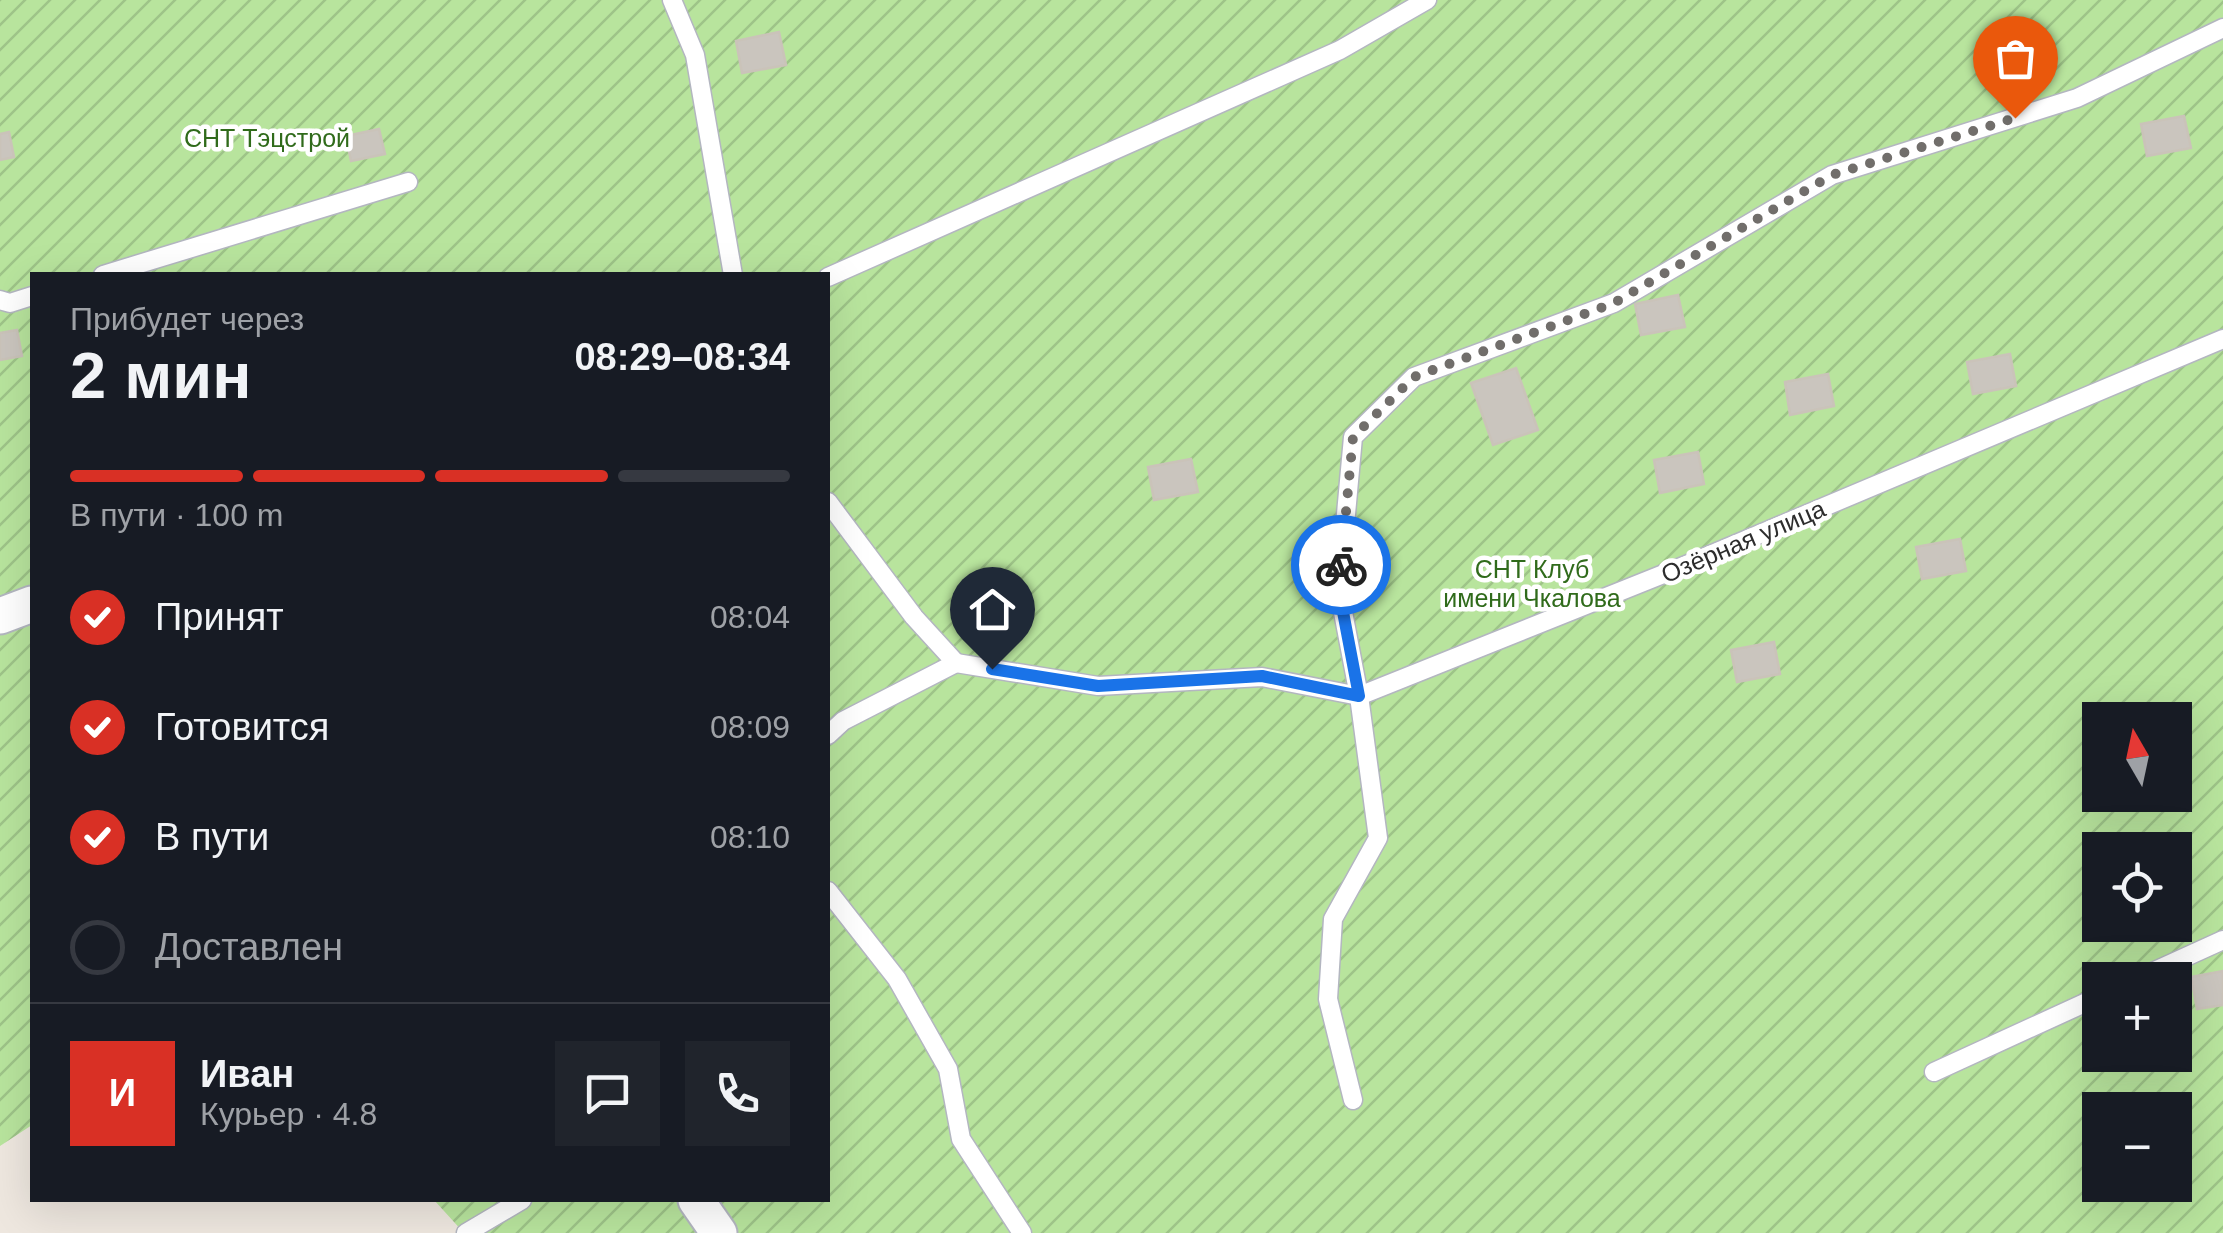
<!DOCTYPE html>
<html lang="ru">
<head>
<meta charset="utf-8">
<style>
  :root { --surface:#171b24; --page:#20242c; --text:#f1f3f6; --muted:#9ea1a6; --line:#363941; --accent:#d93025 }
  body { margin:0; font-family:Helvetica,sans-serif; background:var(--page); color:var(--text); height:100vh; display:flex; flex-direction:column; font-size:38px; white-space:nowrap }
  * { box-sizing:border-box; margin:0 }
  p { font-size:32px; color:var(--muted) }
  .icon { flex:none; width:55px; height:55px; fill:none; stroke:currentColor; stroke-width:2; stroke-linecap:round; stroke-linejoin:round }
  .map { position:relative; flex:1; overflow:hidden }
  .side { position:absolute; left:30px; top:272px; width:800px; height:930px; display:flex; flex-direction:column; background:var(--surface); border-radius:0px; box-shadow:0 10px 40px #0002 }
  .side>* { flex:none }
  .needle { width:65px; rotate:351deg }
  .tools { position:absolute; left:2082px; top:702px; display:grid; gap:20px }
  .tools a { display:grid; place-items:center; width:110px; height:110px; border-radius:0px; background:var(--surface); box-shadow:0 10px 40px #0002; font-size:50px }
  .pin { position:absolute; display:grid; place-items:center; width:85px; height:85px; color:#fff; margin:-102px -42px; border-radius:50% 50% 50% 0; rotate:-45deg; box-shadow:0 0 10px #0007 }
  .pin .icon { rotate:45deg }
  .courier { position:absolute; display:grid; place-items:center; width:100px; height:100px; margin:-50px; border:8px solid #1a73e8; border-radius:50%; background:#fff; color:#222; box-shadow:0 2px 12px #0007 }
  .head em { font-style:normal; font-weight:700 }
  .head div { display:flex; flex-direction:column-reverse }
  .head { display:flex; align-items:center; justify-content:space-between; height:170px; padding:0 40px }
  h1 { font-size:65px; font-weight:700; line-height:75px }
  .bar { display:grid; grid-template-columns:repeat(4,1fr); gap:15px 10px; align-content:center; height:120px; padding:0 40px }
  .bar i { height:12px; border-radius:8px; background:var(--line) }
  .bar .selected { background:var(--accent) }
  .bar p { grid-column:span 4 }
  .line { display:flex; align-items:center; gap:25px; padding:0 40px; border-top:2px solid var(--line) }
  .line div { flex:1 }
  .round { display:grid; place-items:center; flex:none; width:105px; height:105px; border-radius:0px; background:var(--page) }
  ol { padding:0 40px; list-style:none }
  li { display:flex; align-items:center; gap:30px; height:110px }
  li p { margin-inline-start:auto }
  li .icon { padding:10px; border-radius:50%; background:var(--accent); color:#fff; stroke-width:4 }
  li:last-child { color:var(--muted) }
  li i { width:55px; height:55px; border:5px solid var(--line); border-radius:50% }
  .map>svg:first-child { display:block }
  .garden { fill:url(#garden-furrows); fill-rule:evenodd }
  .building { fill:#cac5be; stroke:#cac3b9; stroke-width:2.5 }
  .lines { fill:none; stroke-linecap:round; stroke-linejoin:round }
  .lane-casing { stroke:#b3b6c0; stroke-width:21 }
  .street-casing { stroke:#b3b6c0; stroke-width:39 }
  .lane { stroke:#fff; stroke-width:18 }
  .street { stroke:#fff; stroke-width:35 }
  .done { stroke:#716e6b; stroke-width:10; stroke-dasharray:0 18 }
  .route { stroke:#1a73e8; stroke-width:12 }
  .labels { text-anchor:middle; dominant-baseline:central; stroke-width:9; stroke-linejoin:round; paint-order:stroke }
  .park-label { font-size:25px; fill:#306b1b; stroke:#fff }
  .street-label { font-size:25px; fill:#2d2d2d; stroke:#fff }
</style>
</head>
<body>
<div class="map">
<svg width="2223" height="1233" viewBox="0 0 2223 1233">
  <defs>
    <pattern id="garden-furrows" width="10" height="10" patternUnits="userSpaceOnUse" patternTransform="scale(2.5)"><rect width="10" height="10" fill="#b8e49d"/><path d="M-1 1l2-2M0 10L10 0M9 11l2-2" fill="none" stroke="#9ec488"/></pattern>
  </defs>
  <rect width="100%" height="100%" fill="#eee7df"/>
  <path class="garden" d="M0,0H2223V1233H464L434,1200H828V275H32V1125L0,1146ZM2100,720H2175V795H2100ZM2100,850H2175V925H2100ZM2100,980H2175V1055H2100ZM2100,1110H2175V1185H2100Z"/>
  <g class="building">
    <path d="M779,32L786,65L742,73L736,41Z"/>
    <path d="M2184,116L2191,148L2147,156L2141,124Z"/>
    <path d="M379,129L385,154L351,161L346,136Z"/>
    <path d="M9,132L14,157L0,160V134Z"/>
    <path d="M1678,295L1685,327L1641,335L1635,304Z"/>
    <path d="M17,330L22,356L0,360V333Z"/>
    <path d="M2010,354L2016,386L1973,394L1967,362Z"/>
    <path d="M1516,368L1538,430L1493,445L1471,383Z"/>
    <path d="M1828,374L1834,406L1790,415L1785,382Z"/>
    <path d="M1698,452L1704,484L1660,493L1654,460Z"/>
    <path d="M1191,459L1198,492L1154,500L1148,467Z"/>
    <path d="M1960,539L1966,571L1922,579L1916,547Z"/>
    <path d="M1774,642L1780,674L1737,682L1731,650Z"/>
    <path d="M2223,971V1005L2197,1009L2191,977Z"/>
  </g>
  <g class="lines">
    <g class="lane-casing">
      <g id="lane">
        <path d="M672,0L695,55L733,275"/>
        <path d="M103,275L408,182"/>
        <path d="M828,277L1340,50L1427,0"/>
        <path d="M0,300L10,303L32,296"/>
        <path d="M828,502L914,617L956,663L843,721L828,735"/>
        <path d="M956,663L1098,686L1262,677L1359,696L1686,565L2223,339"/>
        <path d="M828,891L897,979L948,1069L961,1139L1022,1233"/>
        <path d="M2135,980L2223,940"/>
        <path d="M1934,1072L2100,996"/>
        <path d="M1353,1100L1328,999L1333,919L1378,838L1359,696L1339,591L1353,437L1414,377L1614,303L1832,175L2077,98L2223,28"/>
        <path d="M466,1233L522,1200"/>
      </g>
    </g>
    <g class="street-casing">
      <g id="street">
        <path d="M0,616L32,604"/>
        <path d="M696,1200L719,1233"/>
      </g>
    </g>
    <use href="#lane" class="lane"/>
    <use href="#street" class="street"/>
  </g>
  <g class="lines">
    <path class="done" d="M1341,565L1353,437L1414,377L1614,303L1832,175L2015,118"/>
    <path class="route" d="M992,669L1098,686L1262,676L1359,696L1339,591L1341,565"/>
  </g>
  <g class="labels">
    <g class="park-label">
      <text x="267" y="138">СНТ Тэцстрой</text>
      <text x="1532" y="569">СНТ Клуб<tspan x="1532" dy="29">имени Чкалова</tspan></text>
    </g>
    <g class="street-label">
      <text transform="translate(1743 541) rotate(-23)">Озёрная улица</text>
    </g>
  </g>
</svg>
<div class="tools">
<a><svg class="needle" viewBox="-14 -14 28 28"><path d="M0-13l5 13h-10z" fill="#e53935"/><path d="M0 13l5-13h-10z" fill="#9ea1a6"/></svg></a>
<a><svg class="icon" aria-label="locate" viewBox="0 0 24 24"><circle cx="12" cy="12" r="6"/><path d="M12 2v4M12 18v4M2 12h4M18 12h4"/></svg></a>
<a>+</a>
<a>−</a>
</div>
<div class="pin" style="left:2015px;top:118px;background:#ea580c"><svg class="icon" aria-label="bag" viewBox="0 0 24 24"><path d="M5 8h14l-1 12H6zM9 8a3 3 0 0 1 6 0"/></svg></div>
<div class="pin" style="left:992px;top:669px;background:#1f2937"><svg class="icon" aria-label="home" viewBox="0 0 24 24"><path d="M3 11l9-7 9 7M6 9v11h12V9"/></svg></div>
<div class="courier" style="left:1341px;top:565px"><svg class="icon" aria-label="bike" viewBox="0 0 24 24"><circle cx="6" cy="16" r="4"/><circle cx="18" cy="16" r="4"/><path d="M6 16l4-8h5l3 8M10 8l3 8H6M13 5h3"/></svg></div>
<section class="side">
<div class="head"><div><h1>2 мин</h1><p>Прибудет через</p></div><em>08:29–08:34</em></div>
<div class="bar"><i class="selected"></i><i class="selected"></i><i class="selected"></i><i></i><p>В пути · 100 m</p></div>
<ol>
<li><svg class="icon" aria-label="check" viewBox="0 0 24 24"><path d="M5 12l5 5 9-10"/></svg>Принят<p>08:04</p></li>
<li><svg class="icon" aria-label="check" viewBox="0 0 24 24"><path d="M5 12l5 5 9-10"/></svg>Готовится<p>08:09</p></li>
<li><svg class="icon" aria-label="check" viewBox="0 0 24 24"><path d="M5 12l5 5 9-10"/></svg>В пути<p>08:10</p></li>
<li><i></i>Доставлен</li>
</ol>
<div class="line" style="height:180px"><b class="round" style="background:var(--accent);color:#fff">И</b><div><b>Иван</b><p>Курьер · 4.8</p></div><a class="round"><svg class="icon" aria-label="chat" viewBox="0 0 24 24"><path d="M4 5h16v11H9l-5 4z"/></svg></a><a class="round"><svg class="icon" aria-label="phone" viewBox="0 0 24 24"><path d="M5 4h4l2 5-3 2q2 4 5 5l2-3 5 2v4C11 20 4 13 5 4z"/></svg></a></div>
</section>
</div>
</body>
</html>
